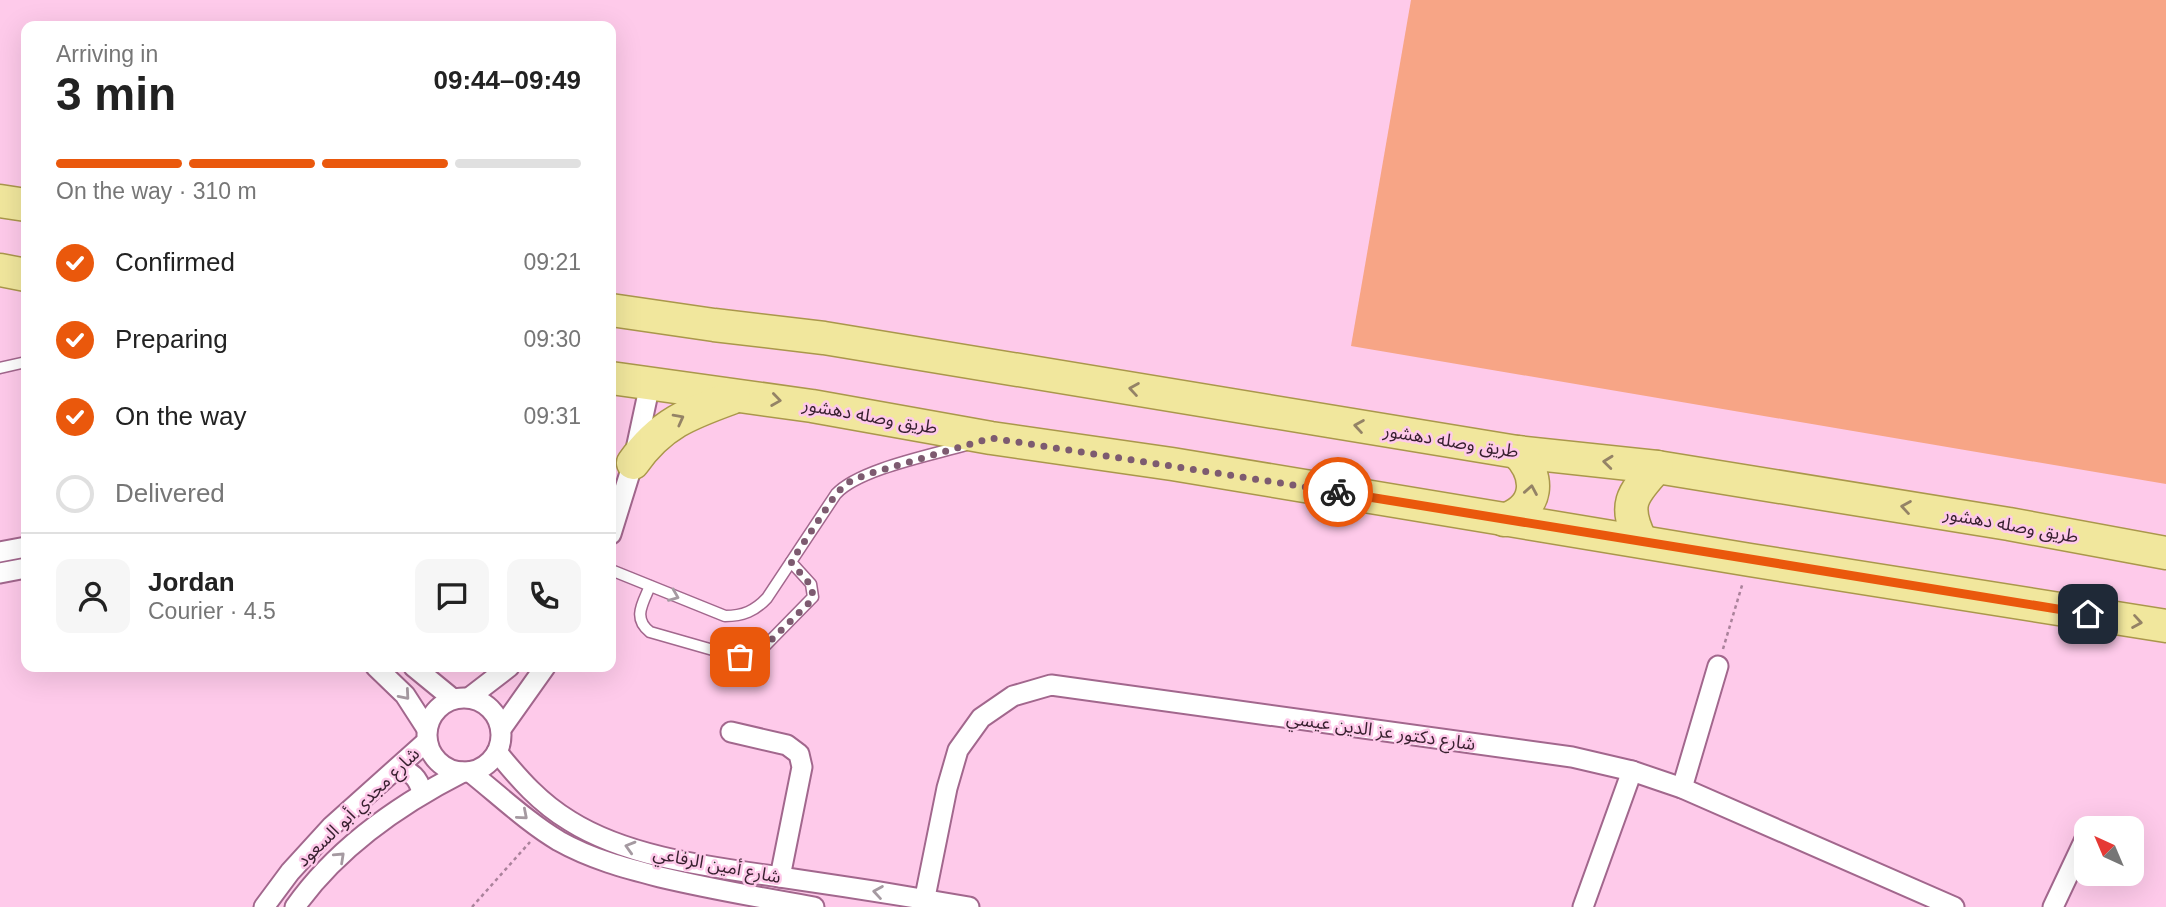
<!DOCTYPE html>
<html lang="en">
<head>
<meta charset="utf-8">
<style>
  :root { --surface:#fff; --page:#f6f6f6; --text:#222; --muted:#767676; --line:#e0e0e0; --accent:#ea580c }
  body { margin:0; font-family:Helvetica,"Noto Sans Arabic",sans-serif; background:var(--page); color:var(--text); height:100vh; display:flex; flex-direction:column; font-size:26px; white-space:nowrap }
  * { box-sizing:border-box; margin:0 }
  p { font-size:23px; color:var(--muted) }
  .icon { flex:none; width:38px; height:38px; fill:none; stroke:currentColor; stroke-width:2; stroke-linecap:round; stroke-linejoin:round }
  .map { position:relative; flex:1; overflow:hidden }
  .side { position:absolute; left:21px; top:21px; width:595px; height:651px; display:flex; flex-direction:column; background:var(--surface); border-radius:14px; box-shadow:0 7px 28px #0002 }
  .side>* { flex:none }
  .needle { width:46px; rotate:316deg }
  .buttons { position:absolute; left:2074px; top:816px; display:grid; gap:14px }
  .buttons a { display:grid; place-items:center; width:70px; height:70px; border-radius:14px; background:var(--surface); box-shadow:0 7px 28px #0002; font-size:35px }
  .pin { position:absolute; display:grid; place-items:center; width:60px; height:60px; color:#fff; margin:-30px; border-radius:14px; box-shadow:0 4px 10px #0006 }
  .courier { position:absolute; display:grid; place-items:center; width:70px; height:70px; margin:-35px; border:5px solid #ea580c; border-radius:50%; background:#fff; color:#222; box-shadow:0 2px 9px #0007 }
  .head em { font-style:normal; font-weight:600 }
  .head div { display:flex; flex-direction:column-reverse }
  .head { display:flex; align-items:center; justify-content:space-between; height:119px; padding:0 35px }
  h1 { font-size:46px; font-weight:600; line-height:52px }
  .bar { display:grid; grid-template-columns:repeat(4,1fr); gap:10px 7px; align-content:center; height:84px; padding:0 35px }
  .bar i { height:9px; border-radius:5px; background:var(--line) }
  .bar .selected { background:var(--accent) }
  .bar p { grid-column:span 4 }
  .line { display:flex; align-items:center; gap:18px; padding:0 35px; border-top:2px solid var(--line) }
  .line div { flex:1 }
  .round { display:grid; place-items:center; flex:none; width:74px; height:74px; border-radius:14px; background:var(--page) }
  ol { padding:0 35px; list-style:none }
  li { display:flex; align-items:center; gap:21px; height:77px }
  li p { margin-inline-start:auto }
  li .icon { padding:7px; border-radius:50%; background:var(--accent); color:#fff; stroke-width:4 }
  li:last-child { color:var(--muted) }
  li i { width:38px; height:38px; border:4px solid var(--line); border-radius:50% }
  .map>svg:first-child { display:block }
  .green { fill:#f7a586 }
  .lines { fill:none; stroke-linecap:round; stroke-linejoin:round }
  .lane-casing { stroke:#a2678d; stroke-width:13 }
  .street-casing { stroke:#a2678d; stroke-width:23 }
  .primary-casing { stroke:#aa974b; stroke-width:35 }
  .path { stroke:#aa829b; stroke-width:2.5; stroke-dasharray:3.5 3.5; stroke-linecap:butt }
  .lane { stroke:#fff; stroke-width:10 }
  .street { stroke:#fff; stroke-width:19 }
  .primary { stroke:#f1e79d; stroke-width:32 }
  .oneway { stroke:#948366 }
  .oneway2 { stroke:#a59aa1 }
  .done { stroke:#7d5b70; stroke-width:7; stroke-dasharray:0 12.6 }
  .route { stroke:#ea580c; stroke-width:9 }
  .labels { text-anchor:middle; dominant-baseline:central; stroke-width:5; stroke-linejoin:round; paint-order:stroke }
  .street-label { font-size:18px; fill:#371f2e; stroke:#fecaea }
</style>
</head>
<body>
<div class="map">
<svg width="2166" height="907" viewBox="0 0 2166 907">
  <rect width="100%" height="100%" fill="#fecaea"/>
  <path class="green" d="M1411,0H2166V484L1351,346Z"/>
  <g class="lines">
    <g class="lane-casing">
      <g id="lane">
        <path d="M0,368L26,362"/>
        <path d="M611,570L725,616C743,616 755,611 767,598L836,494C859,469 932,455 966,445"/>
        <path d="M650,586C643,603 632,618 650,632L734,656H747L764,647L813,597L811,584L791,562"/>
      </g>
    </g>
    <g class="street-casing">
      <g id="street">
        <path d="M611,534L633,463L650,384"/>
        <path d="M0,552L26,547"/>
        <path d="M0,573L26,568"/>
        <path d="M376,667L405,695L427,729"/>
        <path d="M414,667L453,699"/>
        <path d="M470,697L509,667"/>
        <circle cx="464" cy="735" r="37"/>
        <path d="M501,729L545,667"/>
        <path d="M731,732L787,745L799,754L802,767L780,877"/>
        <path d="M497,752C519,779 540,803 570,821C629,858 712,867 780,877C843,886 906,896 969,907"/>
        <path d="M397,769C412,771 418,778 422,792"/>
        <path d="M470,772C499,795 527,822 559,841C591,859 625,868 660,877C711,889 762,898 814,907"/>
        <path d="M1682,788L1718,666"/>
        <path d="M264,907L290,872L332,826L427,741"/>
        <path d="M295,907C336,849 400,804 463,772"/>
        <path d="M923,907L947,788L958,750L981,718L1013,696L1051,685L1572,757L1632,771L1682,788L1954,907"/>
        <path d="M1583,907L1632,771"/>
        <path d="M2053,907L2086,837"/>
      </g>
    </g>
    <g class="primary-casing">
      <g id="primary">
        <path d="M0,201L26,205"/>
        <path d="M0,270L26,275"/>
        <path d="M611,310L714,325L824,338L1517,452L1657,467L2009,524L2166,553"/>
        <path d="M611,378L812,406L991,438L1172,464L1750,560L2166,626"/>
        <path d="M633,463C661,423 690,413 734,397"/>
        <path d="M1504,520C1539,508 1541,477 1517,452"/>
        <path d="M1641,541C1623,505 1631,495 1657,467"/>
      </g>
    </g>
    <g class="path">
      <path d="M1723,649L1743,582"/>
      <path d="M472,907L530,842"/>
    </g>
    <use href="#lane" class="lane"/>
    <use href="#street" class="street"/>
    <use href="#primary" class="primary"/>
  </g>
  <defs><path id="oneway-chevron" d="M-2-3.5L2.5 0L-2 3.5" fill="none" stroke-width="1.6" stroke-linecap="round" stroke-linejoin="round" transform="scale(1.75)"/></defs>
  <g class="oneway">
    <use href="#oneway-chevron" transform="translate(1134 389) rotate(-171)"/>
    <use href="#oneway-chevron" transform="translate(776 400) rotate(8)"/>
    <use href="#oneway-chevron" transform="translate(679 419) rotate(-28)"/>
    <use href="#oneway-chevron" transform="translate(1359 426) rotate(-171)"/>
    <use href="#oneway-chevron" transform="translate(1608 462) rotate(-174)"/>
    <use href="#oneway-chevron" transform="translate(1531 490) rotate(-80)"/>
    <use href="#oneway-chevron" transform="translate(1906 507) rotate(-171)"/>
    <use href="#oneway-chevron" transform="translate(2137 622) rotate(9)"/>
  </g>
  <g class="oneway2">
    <use href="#oneway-chevron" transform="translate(674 596) rotate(22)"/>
    <use href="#oneway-chevron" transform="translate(405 695) rotate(49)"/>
    <use href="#oneway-chevron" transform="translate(523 815) rotate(41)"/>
    <use href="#oneway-chevron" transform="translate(630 847) rotate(-164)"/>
    <use href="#oneway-chevron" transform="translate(340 857) rotate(-43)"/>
    <use href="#oneway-chevron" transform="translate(878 892) rotate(-171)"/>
  </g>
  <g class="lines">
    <path class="done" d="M740,657L753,654L764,647L811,601L813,588L791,562L836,494L847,483L865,475L991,438L1338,492"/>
    <path class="route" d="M1338,492L2088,614"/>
  </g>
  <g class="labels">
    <g class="street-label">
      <text transform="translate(870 416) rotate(10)">طريق وصله دهشور</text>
      <text transform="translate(1451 441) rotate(9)">طريق وصله دهشور</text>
      <text transform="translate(2011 525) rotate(10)">طريق وصله دهشور</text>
      <text transform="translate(1381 731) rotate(8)">شارع دكتور عز الدين عيسي</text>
      <text transform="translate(358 807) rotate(-44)">شارع مجدي أبو السعود</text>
      <text transform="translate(717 865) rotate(11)">شارع أمين الرفاعي</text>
    </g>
  </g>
</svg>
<div class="buttons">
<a><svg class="needle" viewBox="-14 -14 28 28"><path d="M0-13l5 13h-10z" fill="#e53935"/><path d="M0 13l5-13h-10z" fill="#767676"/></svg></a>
</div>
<div class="pin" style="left:740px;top:657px;background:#ea580c"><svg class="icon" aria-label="bag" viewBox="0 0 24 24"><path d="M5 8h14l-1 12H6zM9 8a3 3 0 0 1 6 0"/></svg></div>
<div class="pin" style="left:2088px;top:614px;background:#1f2937"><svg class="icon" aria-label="home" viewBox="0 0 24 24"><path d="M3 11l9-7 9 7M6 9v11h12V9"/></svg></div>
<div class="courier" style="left:1338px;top:492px"><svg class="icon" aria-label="bike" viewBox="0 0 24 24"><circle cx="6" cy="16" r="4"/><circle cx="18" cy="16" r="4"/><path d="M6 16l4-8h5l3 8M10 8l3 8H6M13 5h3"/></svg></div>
<section class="side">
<div class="head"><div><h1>3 min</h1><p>Arriving in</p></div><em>09:44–09:49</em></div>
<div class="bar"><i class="selected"></i><i class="selected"></i><i class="selected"></i><i></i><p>On the way · 310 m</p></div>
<ol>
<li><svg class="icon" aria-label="check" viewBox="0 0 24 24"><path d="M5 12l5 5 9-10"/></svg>Confirmed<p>09:21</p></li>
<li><svg class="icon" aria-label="check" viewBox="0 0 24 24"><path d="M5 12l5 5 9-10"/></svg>Preparing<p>09:30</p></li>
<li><svg class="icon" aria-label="check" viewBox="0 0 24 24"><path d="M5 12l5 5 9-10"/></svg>On the way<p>09:31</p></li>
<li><i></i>Delivered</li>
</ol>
<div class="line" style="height:126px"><a class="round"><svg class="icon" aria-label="person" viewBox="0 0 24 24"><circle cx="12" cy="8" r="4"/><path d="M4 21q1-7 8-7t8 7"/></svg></a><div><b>Jordan</b><p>Courier · 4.5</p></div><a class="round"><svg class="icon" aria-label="chat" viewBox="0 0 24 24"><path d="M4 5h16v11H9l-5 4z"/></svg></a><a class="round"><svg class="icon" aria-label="phone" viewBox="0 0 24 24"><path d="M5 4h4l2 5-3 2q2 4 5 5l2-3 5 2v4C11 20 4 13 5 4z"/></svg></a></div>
</section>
</div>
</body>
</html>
